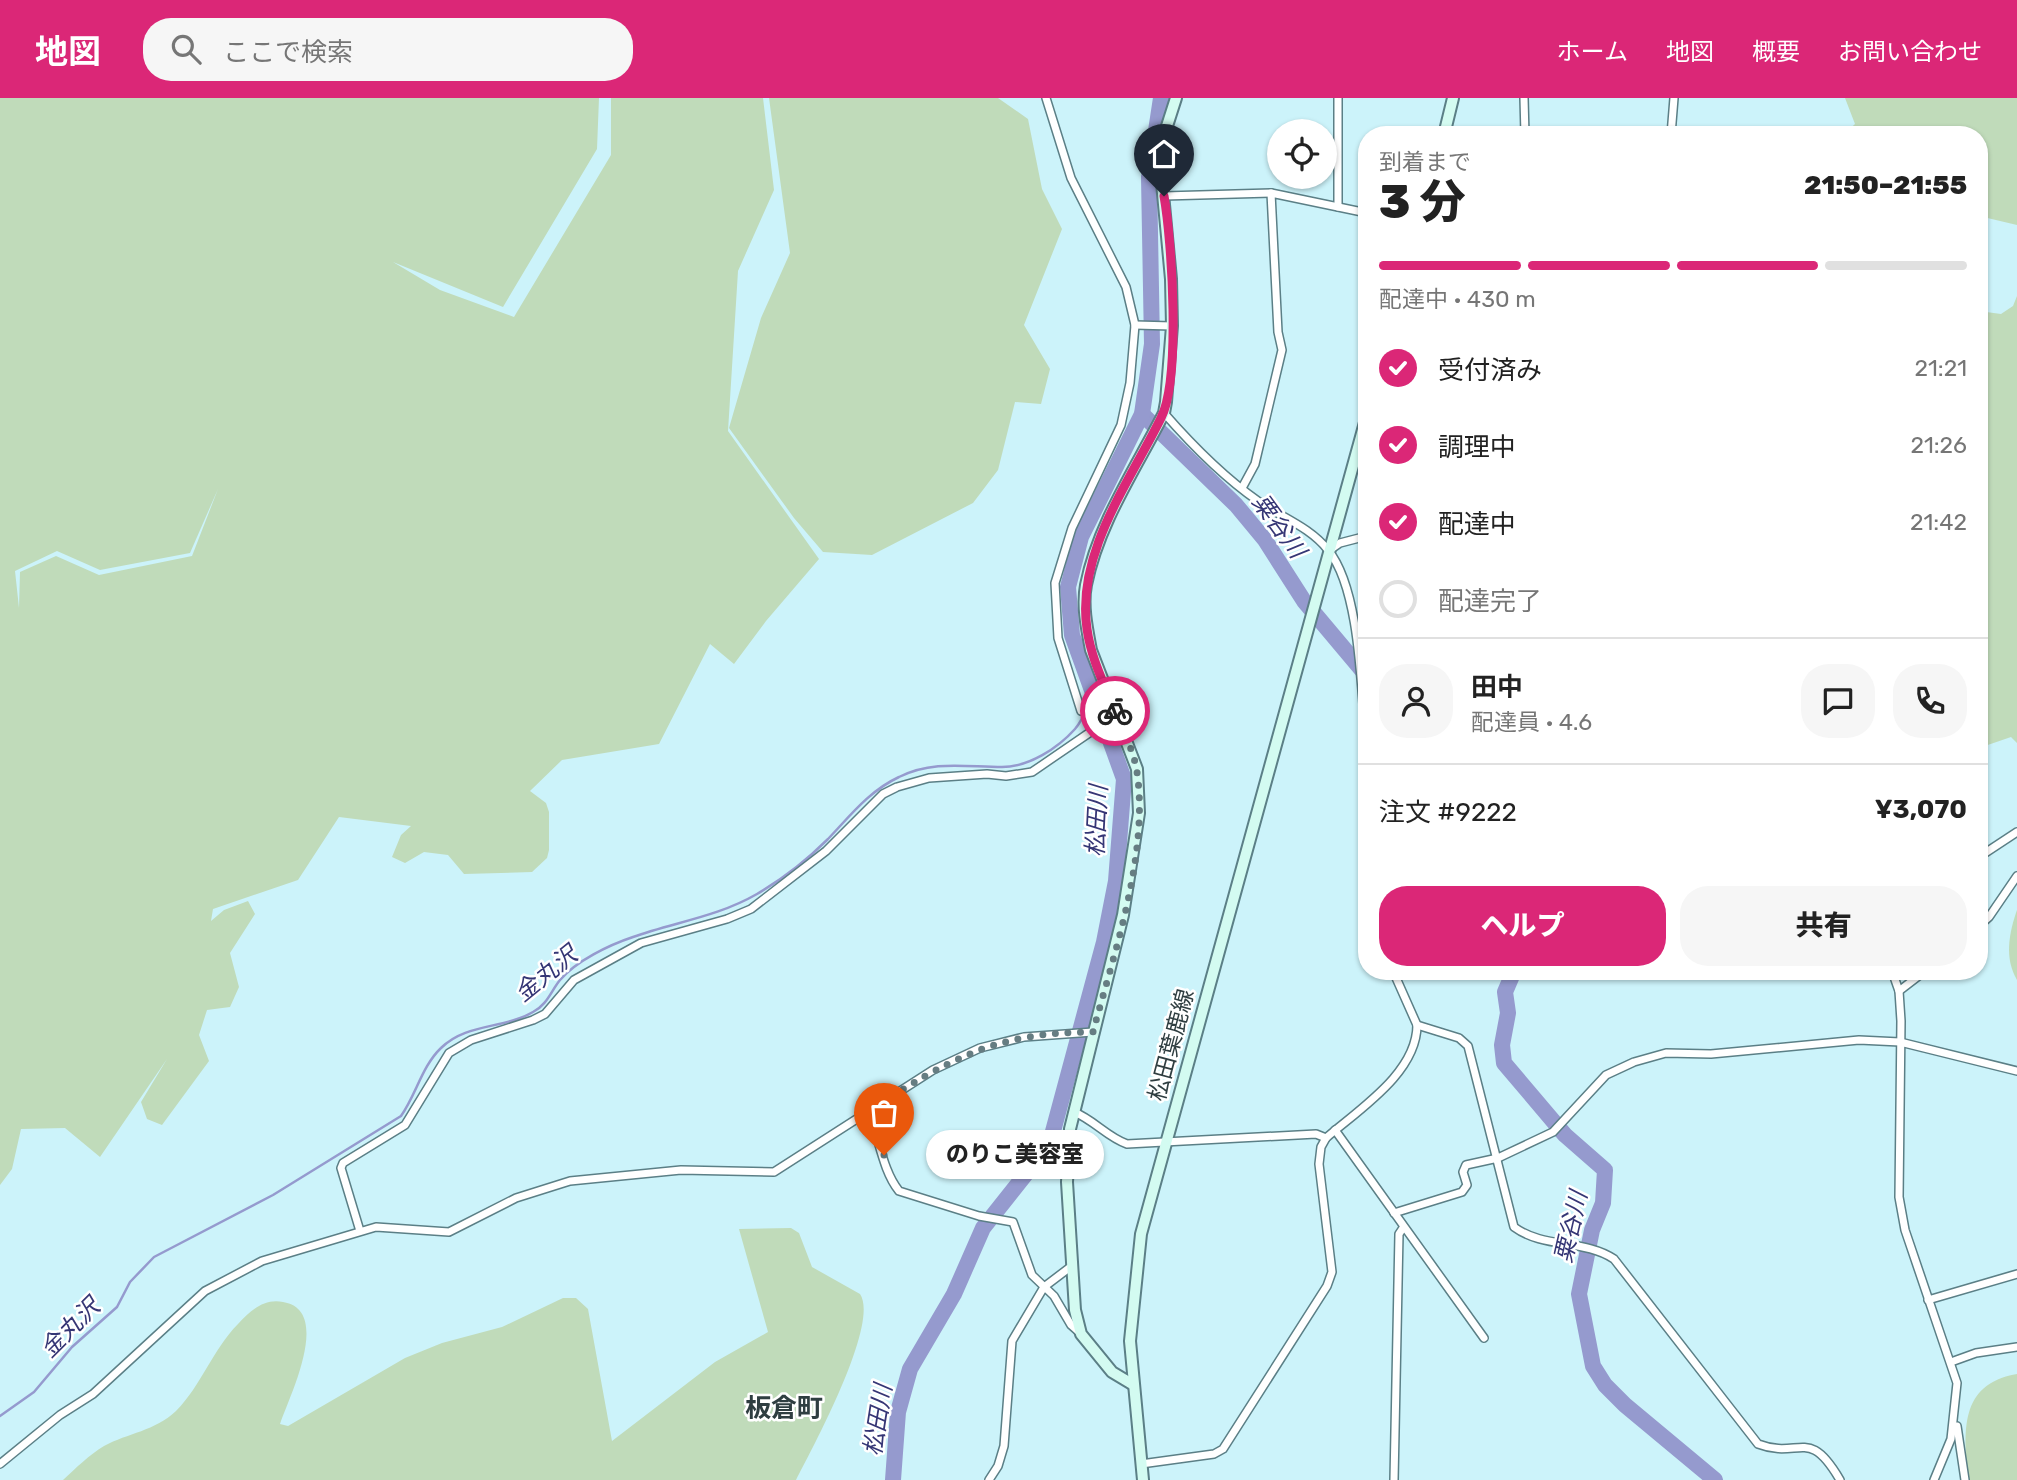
<!DOCTYPE html>
<html lang="ja">
<head>
<meta charset="utf-8">
<style>
  :root { --surface:#fff; --page:#f6f6f6; --text:#222; --muted:#767676; --line:#e0e0e0; --accent:#db2777 }
  body { margin:0; font-family:Rubik,"Noto Sans JP",sans-serif; background:var(--page); color:var(--text); height:100vh; display:flex; flex-direction:column; font-size:26px; white-space:nowrap }
  * { box-sizing:border-box; margin:0 }
  p { font-size:23px; color:var(--muted) }
  .icon { flex:none; width:38px; height:38px; fill:none; stroke:currentColor; stroke-width:2; stroke-linecap:round; stroke-linejoin:round }
  .map { position:relative; flex:1; overflow:hidden }
  .side { position:absolute; left:1358px; top:28px; width:630px; height:854px; display:flex; flex-direction:column; background:var(--surface); border-radius:28px; box-shadow:0 2px 5px #0004 }
  .side>* { flex:none }
  .tools { position:absolute; left:1267px; top:21px; display:grid; gap:14px }
  .tools a { display:grid; place-items:center; width:70px; height:70px; border-radius:50%; background:var(--surface); box-shadow:0 2px 5px #0004; font-size:35px }
  .pin { position:absolute; display:grid; place-items:center; width:60px; height:60px; color:#fff; margin:-72px -30px; border-radius:50% 50% 50% 0; rotate:-45deg; box-shadow:0 0 7px #0007 }
  .pin .icon { rotate:45deg }
  .courier { position:absolute; display:grid; place-items:center; width:70px; height:70px; margin:-35px; border:5px solid #db2777; border-radius:50%; background:#fff; color:#222; box-shadow:0 2px 9px #0007 }
  .bubble { position:absolute; height:49px; border-radius:24px; background:var(--surface); box-shadow:0 2px 5px #0004; font-size:23px; font-weight:800; line-height:49px; text-align:center }
  .summary em { font-style:normal; font-weight:800 }
  .summary div { display:flex; flex-direction:column-reverse }
  .summary { display:flex; align-items:center; justify-content:space-between; height:119px; padding:0 21px }
  h1 { font-size:46px; font-weight:800; line-height:52px }
  .bar { display:grid; grid-template-columns:repeat(4,1fr); gap:10px 7px; align-content:center; height:84px; padding:0 21px }
  .bar i { height:9px; border-radius:5px; background:var(--line) }
  .bar .current { background:var(--accent) }
  .bar p { grid-column:span 4 }
  .line { display:flex; align-items:center; gap:18px; padding:0 21px; border-top:2px solid var(--line) }
  .line div { flex:1 }
  .round { display:grid; place-items:center; flex:none; width:74px; height:74px; border-radius:28px; background:var(--page) }
  ol { padding:0 21px; list-style:none }
  li { display:flex; align-items:center; gap:21px; height:77px }
  li p { margin-inline-start:auto }
  li .icon { padding:7px; border-radius:50%; background:var(--accent); color:#fff; stroke-width:4 }
  li:last-child { color:var(--muted) }
  li i { width:38px; height:38px; border:4px solid var(--line); border-radius:50% }
  .button { display:flex; gap:14px; margin-top:auto; padding:14px 21px }
  .button a { flex:1; height:80px; border-radius:28px; background:var(--accent); color:#fff; font-size:28px; font-weight:800; line-height:80px; text-align:center }
  .button a+a { background:var(--page); color:var(--text) }
  header { display:flex; align-items:center; gap:42px; box-sizing:border-box; height:98px; padding:0 35px; background:var(--accent); color:#fff }
  header strong { font-size:33px }
  nav { display:flex; gap:38px; margin-inline-start:auto; font-size:24px }
  .search { width:490px; height:63px; background:var(--page); display:flex; align-items:center; gap:18px; box-sizing:border-box; padding:0 24px; border-radius:28px; color:var(--muted); font-size:26px }
  .map>svg:first-child { display:block }
  .green { fill:#c0dbba; fill-rule:evenodd }
  .lines { fill:none; stroke-linecap:round; stroke-linejoin:round }
  .stream { stroke:#959ace; stroke-width:2.5 }
  .river { stroke:#959ace; stroke-width:16 }
  .street-casing { stroke:#5b7f86; stroke-width:10 }
  .secondary-casing { stroke:#5b7f86; stroke-width:14 }
  .street { stroke:#fff; stroke-width:7 }
  .secondary { stroke:#d3fbf1; stroke-width:10 }
  .done { stroke:#667d82; stroke-width:7; stroke-dasharray:0 12.6 }
  .route { stroke:#db2777; stroke-width:9 }
  .labels { text-anchor:middle; dominant-baseline:central; stroke-width:5; stroke-linejoin:round; paint-order:stroke }
  .street-label { font-size:23px; fill:#2f3e41; stroke:#fff }
  .water-label { font-size:24px; font-style:italic; fill:#353675; stroke:#fff }
  .quarter-label { font-size:26px; font-weight:bold; fill:#2f3e41; stroke:#fff }
</style>
</head>
<body>
<header>
<strong>地図</strong>
<div class="search"><svg class="icon" aria-label="search" viewBox="0 0 24 24"><circle cx="10" cy="10" r="6"/><path d="M15 15l6 6"/></svg>ここで検索</div>
<nav><a>ホーム</a><a>地図</a><a>概要</a><a>お問い合わせ</a></nav>
</header>
<div class="map">
<svg width="2017" height="1382" viewBox="0 0 2017 1382">
  <rect width="100%" height="100%" fill="#ccf3fa"/>
  <g class="green">
    <path d="M0,0H599L597,51L503,209L393,164L440,192L514,219L611,57V0H763L774,92L738,173L728,333L819,461L766,523L734,566L710,546L659,646L562,662L530,693L546,705L549,714V752L547,760L532,774L464,776L448,757L424,754L405,765L392,759L401,737L411,728L339,719L298,782L213,811L211,823L224,812L248,803L255,816L230,855L239,889L230,909L207,912L199,937L209,963L162,1027L147,1021L141,1004L167,961L100,1059L65,1030L21,1031L12,1071L0,1087ZM218,391L192,458L99,477L56,458L20,474L19,510L15,473L57,453L100,472L190,455Z"/>
    <path d="M769,0H998L1028,21L1042,91L1062,131L1024,227L1050,271L1041,306L1015,304L998,372L973,405L872,457L823,454L794,420L729,330L761,220L790,155Z"/>
    <path d="M1845,0H2017V127L1979,118V37H1843L1855,26Z"/>
    <path d="M2017,198V645L2011,639L1979,650V213L2001,216L2013,208Z"/>
    <path d="M2017,812V882C2004,860 2009,835 2017,812Z"/>
    <path d="M791,1130L799,1135L812,1169L860,1196C880,1225 813,1349 796,1382H63C76,1370 89,1357 104,1348C128,1335 155,1333 176,1313C201,1288 213,1251 238,1226C250,1213 264,1200 283,1204C333,1212 289,1299 280,1326L288,1328L405,1260L442,1245L502,1229L563,1200H576L588,1211L612,1343L715,1264L768,1234L739,1131Z"/>
    <path d="M2017,1276V1382H1968C1964,1335 1958,1286 2017,1276Z"/>
  </g>
  <g class="lines">
    <path class="stream" d="M0,1318L34,1294L72,1249L117,1209L130,1184L154,1159L273,1097L401,1018C416,997 422,968 441,950C466,925 504,931 533,914C547,907 551,893 560,882C576,863 609,847 633,839C675,824 717,819 757,796C783,781 806,763 828,741C850,718 869,693 899,679C933,662 966,669 1002,669C1029,669 1058,650 1075,631C1083,622 1088,608 1093,598"/>
    <g class="river">
      <path d="M1142,316L1236,407L1265,442L1304,503L1367,578"/>
      <path d="M1514,873L1505,894L1508,915L1502,947L1504,965L1565,1037L1605,1072L1603,1105L1592,1132L1579,1196L1593,1268L1605,1287L1625,1307L1715,1382"/>
      <path d="M893,1382L898,1314L910,1271L954,1196L983,1130L1029,1072L1052,1037L1104,844L1116,783L1124,681L1072,537L1068,489L1081,439L1142,316L1152,246L1149,79L1161,0"/>
    </g>
    <g class="street-casing">
      <g id="street">
        <path d="M1046,0L1071,80L1126,189L1135,227L1130,285L1121,327L1072,430L1055,485L1058,540L1081,613"/>
        <path d="M1338,0V109"/>
        <path d="M1524,0L1525,37"/>
        <path d="M1671,37L1674,0"/>
        <path d="M1164,98L1271,95"/>
        <path d="M1135,227L1172,228"/>
        <path d="M1164,315C1192,347 1222,378 1258,403C1281,419 1310,429 1328,452C1362,493 1361,603 1367,656"/>
        <path d="M1242,390L1255,366L1282,252L1278,234L1271,95L1367,115"/>
        <path d="M1330,452L1340,445L1367,438"/>
        <path d="M1979,759L2017,734"/>
        <path d="M1979,828L1989,819L2017,778"/>
        <path d="M1892,873L1899,893L1901,923L1899,1099L1905,1132L1957,1285L1951,1341L1934,1382"/>
        <path d="M1899,893L1925,873"/>
        <path d="M1417,927L1459,940L1468,948L1514,1129C1544,1151 1584,1141 1614,1161L1758,1346C1800,1362 1808,1327 1840,1382"/>
        <path d="M868,1013C879,1038 882,1072 899,1093L979,1118L1013,1124L1032,1177L1054,1198L1071,1227L1080,1235"/>
        <path d="M1074,1014C1094,1022 1107,1039 1127,1046L1316,1036L1326,1040"/>
        <path d="M1335,1032L1484,1240"/>
        <path d="M1394,1115L1462,1094L1467,1087L1463,1074L1466,1067L1498,1060L1553,1034L1606,977L1634,964L1666,955L1711,956L1859,942L1900,944L2017,973"/>
        <path d="M360,1133L341,1070L343,1065L405,1027L449,955L471,942L533,922L545,916L574,882L641,845L727,821L751,811L826,753L883,696L897,689L929,680L987,676L1006,678L1032,674L1089,635"/>
        <path d="M1928,1202L2017,1176"/>
        <path d="M1951,1264L1976,1255L2017,1249"/>
        <path d="M1957,1328L1965,1382"/>
        <path d="M0,1366L60,1317L93,1296L205,1193L262,1163L376,1129L449,1134L516,1100L570,1083L681,1072L774,1074L933,972L980,950L1024,939L1093,934"/>
        <path d="M1141,1366L1214,1356L1223,1351L1327,1188L1332,1174L1319,1066L1321,1049L1326,1040C1358,1012 1417,975 1417,927L1393,873"/>
        <path d="M989,1382L998,1368L1004,1348L1012,1243L1044,1189L1073,1167"/>
        <path d="M1394,1382L1399,1136L1403,1130"/>
      </g>
    </g>
    <g class="secondary-casing">
      <g id="secondary">
        <path d="M1444,37L1453,0"/>
        <path d="M1132,1286L1112,1274L1081,1236L1075,1212L1067,1084L1070,1031L1123,817L1139,715L1137,671L1091,552C1087,531 1082,508 1086,487C1098,426 1136,370 1164,315L1166,304L1172,228L1171,181L1159,53L1176,0"/>
        <path d="M1143,1382L1130,1243L1141,1136L1367,317"/>
      </g>
    </g>
    <use href="#street" class="street"/>
    <use href="#secondary" class="secondary"/>
  </g>
  <g class="lines">
    <path class="done" d="M884,1057L868,1013C949,962 994,934 1093,934C1114,855 1149,756 1137,674C1134,653 1123,633 1115,613"/>
    <path class="route" d="M1115,613C1104,586 1091,560 1087,531C1076,455 1129,385 1161,320C1181,281 1172,143 1164,98"/>
  </g>
  <g class="labels">
    <g class="street-label">
      <text transform="translate(1171 947) rotate(-75)">松田葉鹿線</text>
    </g>
    <g class="water-label">
      <text transform="translate(1279 428) rotate(54)">粟谷川</text>
      <text transform="translate(1097 723) rotate(-87)">松田川</text>
      <text transform="translate(546 876) rotate(-39)">金丸沢</text>
      <text transform="translate(1571 1129) rotate(-77)">粟谷川</text>
      <text transform="translate(70 1230) rotate(-45)">金丸沢</text>
      <text transform="translate(878 1322) rotate(-81)">松田川</text>
    </g>
    <g class="quarter-label">
      <text x="784" y="1310">板倉町</text>
    </g>
  </g>
</svg>
<div class="tools">
<a><svg class="icon" aria-label="locate" viewBox="0 0 24 24"><circle cx="12" cy="12" r="6"/><path d="M12 2v4M12 18v4M2 12h4M18 12h4"/></svg></a>
</div>
<div class="pin" style="left:884px;top:1057px;background:#ea580c"><svg class="icon" aria-label="bag" viewBox="0 0 24 24"><path d="M5 8h14l-1 12H6zM9 8a3 3 0 0 1 6 0"/></svg></div>
<div class="pin" style="left:1164px;top:98px;background:#1f2937"><svg class="icon" aria-label="home" viewBox="0 0 24 24"><path d="M3 11l9-7 9 7M6 9v11h12V9"/></svg></div>
<div class="courier" style="left:1115px;top:613px"><svg class="icon" aria-label="bike" viewBox="0 0 24 24"><circle cx="6" cy="16" r="4"/><circle cx="18" cy="16" r="4"/><path d="M6 16l4-8h5l3 8M10 8l3 8H6M13 5h3"/></svg></div>
<div class="bubble" style="left:926px;top:1032px;width:178px">のりこ美容室</div>
<section class="side">
<div class="summary"><div><h1>3 分</h1><p>到着まで</p></div><em>21:50–21:55</em></div>
<div class="bar"><i class="current"></i><i class="current"></i><i class="current"></i><i></i><p>配達中 · 430 m</p></div>
<ol>
<li><svg class="icon" aria-label="check" viewBox="0 0 24 24"><path d="M5 12l5 5 9-10"/></svg>受付済み<p>21:21</p></li>
<li><svg class="icon" aria-label="check" viewBox="0 0 24 24"><path d="M5 12l5 5 9-10"/></svg>調理中<p>21:26</p></li>
<li><svg class="icon" aria-label="check" viewBox="0 0 24 24"><path d="M5 12l5 5 9-10"/></svg>配達中<p>21:42</p></li>
<li><i></i>配達完了</li>
</ol>
<div class="line" style="height:126px"><a class="round"><svg class="icon" aria-label="person" viewBox="0 0 24 24"><circle cx="12" cy="8" r="4"/><path d="M4 21q1-7 8-7t8 7"/></svg></a><div><b>田中</b><p>配達員 · 4.6</p></div><a class="round"><svg class="icon" aria-label="chat" viewBox="0 0 24 24"><path d="M4 5h16v11H9l-5 4z"/></svg></a><a class="round"><svg class="icon" aria-label="phone" viewBox="0 0 24 24"><path d="M5 4h4l2 5-3 2q2 4 5 5l2-3 5 2v4C11 20 4 13 5 4z"/></svg></a></div>
<div class="line" style="height:91px"><div>注文 #9222</div><b>¥3,070</b></div>
<div class="button"><a>ヘルプ</a><a>共有</a></div>
</section>
</div>
</body>
</html>
